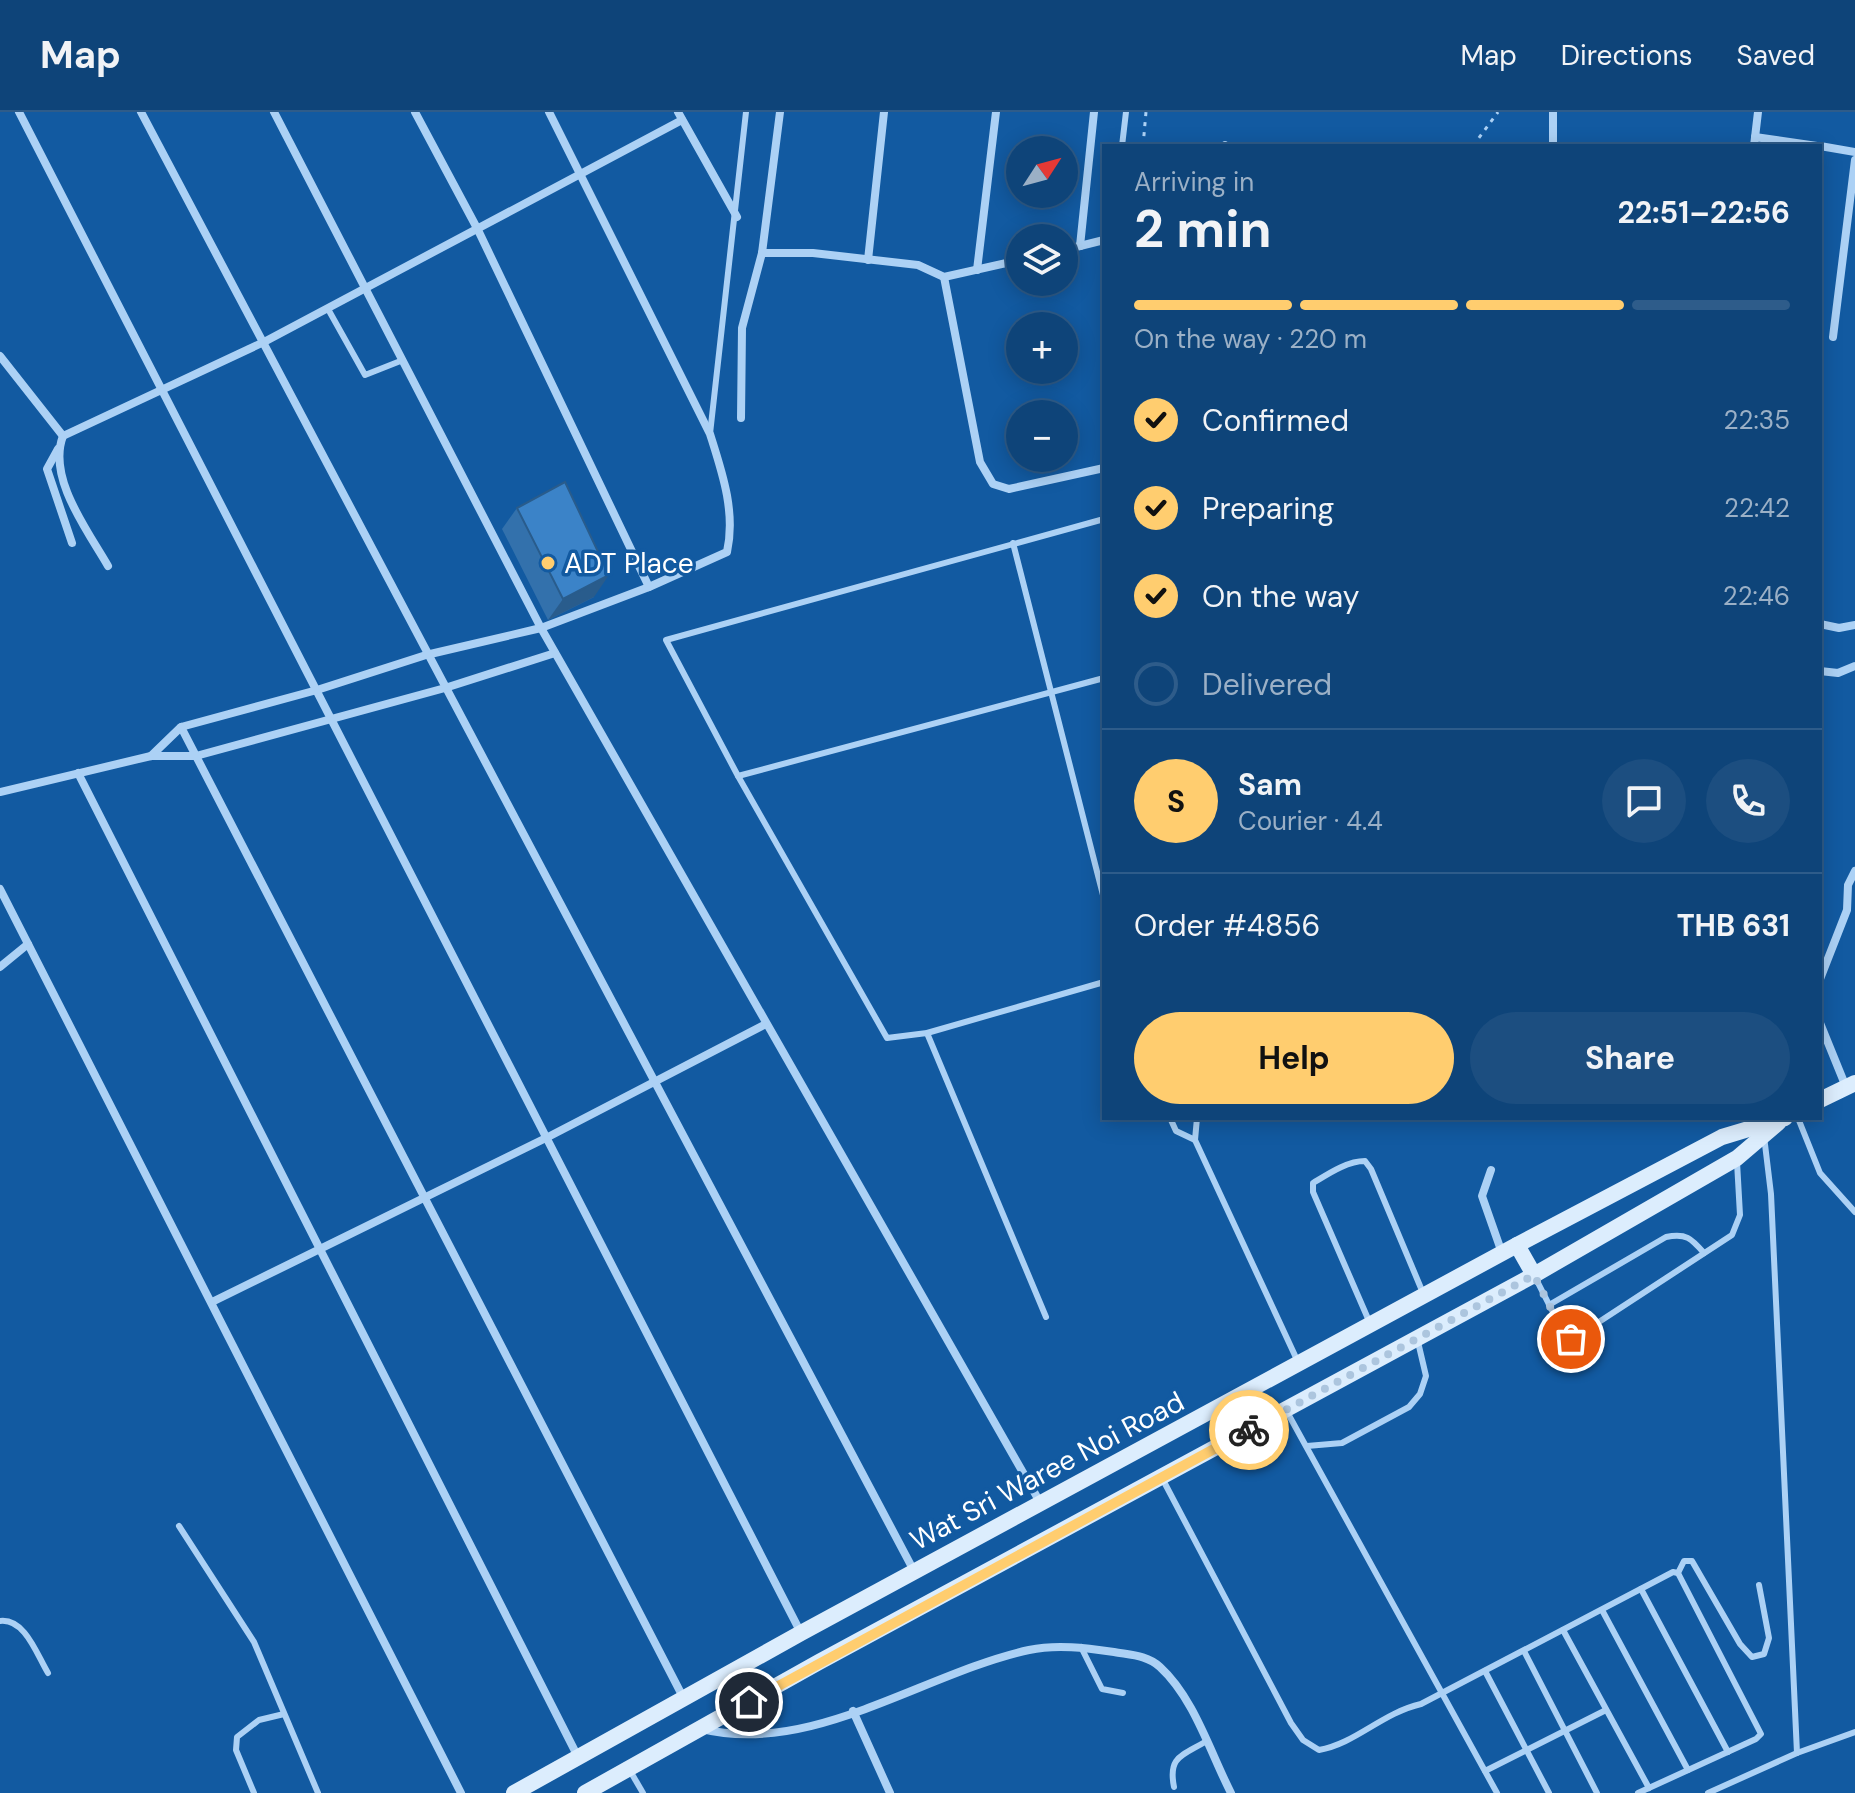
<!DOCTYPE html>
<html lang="en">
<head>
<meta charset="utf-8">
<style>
  :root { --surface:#0e4479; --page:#1c4e80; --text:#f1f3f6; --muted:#9bb0c6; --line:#2e5c8a; --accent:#ffcd6f }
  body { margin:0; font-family:"DM Sans",sans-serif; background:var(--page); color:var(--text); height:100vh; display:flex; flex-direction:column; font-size:30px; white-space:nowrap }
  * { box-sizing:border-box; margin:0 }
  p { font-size:26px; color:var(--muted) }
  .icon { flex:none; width:44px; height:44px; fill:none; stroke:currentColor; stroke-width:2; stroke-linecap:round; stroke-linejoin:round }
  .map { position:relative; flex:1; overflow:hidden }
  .sheet { position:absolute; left:1102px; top:32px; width:720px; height:976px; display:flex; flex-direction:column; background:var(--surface); border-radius:0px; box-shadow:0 4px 20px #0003,0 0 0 2px var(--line) }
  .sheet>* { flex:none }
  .needle { width:52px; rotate:54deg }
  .buttons { position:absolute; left:1006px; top:24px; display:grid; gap:16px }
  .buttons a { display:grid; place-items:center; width:72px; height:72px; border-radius:50%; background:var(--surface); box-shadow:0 4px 20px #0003,0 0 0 2px var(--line); font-size:40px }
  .pin { position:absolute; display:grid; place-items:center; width:68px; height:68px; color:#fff; margin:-34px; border:4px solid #fff; border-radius:50%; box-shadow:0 2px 8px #0007 }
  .courier { position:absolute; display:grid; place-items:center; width:80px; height:80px; margin:-40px; border:6px solid #ffcd6f; border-radius:50%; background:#fff; color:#222; box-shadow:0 2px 10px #0007 }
  .overview em { font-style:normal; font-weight:700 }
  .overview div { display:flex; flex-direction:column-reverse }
  .overview { display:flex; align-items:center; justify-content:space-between; height:136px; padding:0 32px }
  h1 { font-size:52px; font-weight:700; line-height:60px }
  .bar { display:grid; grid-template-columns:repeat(4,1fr); gap:12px 8px; align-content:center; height:96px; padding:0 32px }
  .bar i { height:10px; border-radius:6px; background:var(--line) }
  .bar .on { background:var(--accent) }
  .bar p { grid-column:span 4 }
  .line { display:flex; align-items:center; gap:20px; padding:0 32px; border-top:2px solid var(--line) }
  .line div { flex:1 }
  .round { display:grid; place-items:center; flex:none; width:84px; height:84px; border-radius:42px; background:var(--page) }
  ol { padding:0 32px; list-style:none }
  li { display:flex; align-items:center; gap:24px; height:88px }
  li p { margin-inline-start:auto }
  li .icon { padding:8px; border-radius:50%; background:var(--accent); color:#111; stroke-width:4 }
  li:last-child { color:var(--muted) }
  li i { width:44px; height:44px; border:4px solid var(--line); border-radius:50% }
  .cta { display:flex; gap:16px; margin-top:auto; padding:16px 32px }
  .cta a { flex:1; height:92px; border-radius:48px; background:var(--accent); color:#111; font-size:32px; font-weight:700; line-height:92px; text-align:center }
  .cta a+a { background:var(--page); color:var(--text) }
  header { display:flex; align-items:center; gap:48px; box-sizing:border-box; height:112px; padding:0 40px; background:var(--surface); border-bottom:2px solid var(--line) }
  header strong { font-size:38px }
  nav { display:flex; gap:44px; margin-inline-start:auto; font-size:28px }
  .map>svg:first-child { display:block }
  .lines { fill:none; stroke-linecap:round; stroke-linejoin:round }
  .path { stroke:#acd1f5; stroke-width:3; stroke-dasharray:4 6; stroke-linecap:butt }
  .lane { stroke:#acd1f5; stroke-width:6 }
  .street { stroke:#acd1f5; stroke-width:8 }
  .secondary { stroke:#dcedfd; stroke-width:16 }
  .wall { fill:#3371ac }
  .shaded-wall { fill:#295c8c }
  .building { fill:#3b83c8; stroke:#295c8c; stroke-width:2 }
  .done { stroke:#acc5de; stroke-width:8; stroke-dasharray:0 14.4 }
  .route { stroke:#ffcd6f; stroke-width:10 }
  .poi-dot { fill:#ffcd6f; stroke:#125aa1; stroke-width:3 }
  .labels { text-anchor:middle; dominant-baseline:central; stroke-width:7; stroke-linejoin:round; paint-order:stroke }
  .poi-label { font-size:28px; fill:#fff; stroke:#125aa1; text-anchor:start }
  .street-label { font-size:28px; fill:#fff; stroke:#125aa1 }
</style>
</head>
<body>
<header>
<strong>Map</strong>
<nav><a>Map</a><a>Directions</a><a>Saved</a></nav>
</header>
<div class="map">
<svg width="1855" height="1681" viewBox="0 0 1855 1681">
  <rect width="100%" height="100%" fill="#125aa1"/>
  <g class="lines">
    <g class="path">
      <path d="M1143,34L1146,0"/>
      <path d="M1473,34L1498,0"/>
    </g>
    <g class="lane">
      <path d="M1122,34L1126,0"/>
      <path d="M1225,34V32"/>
      <path d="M328,197L365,263L403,248"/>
      <path d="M710,322L746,0"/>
      <path d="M1104,407L666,528L738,664L887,926L927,921L1104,870"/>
      <path d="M1013,431L1104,787"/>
      <path d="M738,664L1104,566"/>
      <path d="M927,921L1046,1205"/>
      <path d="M1798,1006L1820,1061L1855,1100"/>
      <path d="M1171,1008L1176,1019L1195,1028L1197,1006"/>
      <path d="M1764,1024L1771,1082L1797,1641"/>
      <path d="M1195,1028L1298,1250"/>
      <path d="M1534,1163L1563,1220L1571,1227L1579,1223L1732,1123L1740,1103L1737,1050"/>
      <path d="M1549,1193L1666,1125C1686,1121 1691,1126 1704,1141"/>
      <path d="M1369,1209L1313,1080V1071C1328,1062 1347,1049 1365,1049L1371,1057L1423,1181"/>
      <path d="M1286,1298L1497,1681"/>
      <path d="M1307,1334L1342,1331L1409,1295L1420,1282L1426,1264L1418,1230"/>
      <path d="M1162,1366L1291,1611L1303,1628L1319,1638C1355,1632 1382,1601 1421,1592L1673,1460L1678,1461"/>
      <path d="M179,1414L254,1530L318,1681"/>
      <path d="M1678,1461L1684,1449H1692L1740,1532L1752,1545L1764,1542L1769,1526L1759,1473"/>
      <path d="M1641,1477L1728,1640"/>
      <path d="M1602,1498L1688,1658"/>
      <path d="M0,1509C25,1506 37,1543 48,1561"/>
      <path d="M1563,1518L1649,1676"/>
      <path d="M1081,1535L1102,1577L1123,1581"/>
      <path d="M1524,1539L1597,1681"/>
      <path d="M1485,1559L1549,1681"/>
      <path d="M629,1657L643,1681"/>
      <path d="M1485,1659L1606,1598"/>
      <path d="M1174,1675C1168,1645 1181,1644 1205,1630"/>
      <path d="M254,1681L236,1638L237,1625L259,1608L284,1602"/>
      <path d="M1638,1681L1756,1627L1761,1622L1678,1461"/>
      <path d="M1708,1681L1797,1641L1855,1620"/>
    </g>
    <g class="street">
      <path d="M19,0L801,1521"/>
      <path d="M141,0L914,1459"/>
      <path d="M274,0L541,516L1041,1392"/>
      <path d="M415,0L478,118L649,475"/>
      <path d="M678,0L737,105"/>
      <path d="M1755,25L1817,34"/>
      <path d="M1553,34V0"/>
      <path d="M1754,34L1758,0"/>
      <path d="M1820,34L1855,40"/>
      <path d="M1080,134L1094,0"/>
      <path d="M1064,138L1104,128"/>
      <path d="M762,141H813L918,153L944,165L1020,148"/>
      <path d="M868,148L884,0"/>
      <path d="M977,158L996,0"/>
      <path d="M944,165L980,350L993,372L1009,377L1104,356"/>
      <path d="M1833,225L1855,48"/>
      <path d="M0,244L63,324"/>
      <path d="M741,306L742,216L762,141L780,0"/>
      <path d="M58,337L47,357L72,431"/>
      <path d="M108,454C88,419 47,366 63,324L264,230L682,8"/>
      <path d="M1820,512L1839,516L1855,513"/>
      <path d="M1820,559L1838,561L1855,554"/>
      <path d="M181,615L684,1587"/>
      <path d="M151,644L181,615L317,578L426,543L541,516L649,475L727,440C736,400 722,360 710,322L549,0"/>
      <path d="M78,661L578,1645"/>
      <path d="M0,680L151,644H196L445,576L555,541"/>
      <path d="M0,777L461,1681"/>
      <path d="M0,855L28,832"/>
      <path d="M1820,867L1847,798L1848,773L1855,759"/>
      <path d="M1820,911L1846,975"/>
      <path d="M1491,1058L1482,1084L1502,1141"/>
      <path d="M212,1190L548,1025L766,912"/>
      <path d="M853,1599L890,1681"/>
      <path d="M702,1617C812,1644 924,1561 1029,1538C1057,1532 1086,1536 1114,1540C1130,1543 1147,1543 1160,1555C1194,1586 1210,1640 1231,1681"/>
    </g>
    <g class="secondary">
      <path d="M1820,988L1855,971"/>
      <path d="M1517,1133L1534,1163"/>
      <path d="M514,1681L801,1521L1517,1133L1722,1025L1785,1006"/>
      <path d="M585,1681L819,1550L1534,1163L1737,1046L1778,1011"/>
    </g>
  </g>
  <path class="wall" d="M517,396L594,485L548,508L502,417Z"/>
  <path class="shaded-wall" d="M609,463L594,485L548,508L563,487Z"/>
  <path class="building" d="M565,370L609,463L563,487L517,396Z"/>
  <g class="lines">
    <path class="done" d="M1249,1318L1534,1163L1563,1220L1571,1227"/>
    <path class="route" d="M749,1590L1249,1318"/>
  </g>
  <circle class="poi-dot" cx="548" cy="451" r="8"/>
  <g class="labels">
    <g class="poi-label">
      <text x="564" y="451">ADT Place</text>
    </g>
    <g class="street-label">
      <text transform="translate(1047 1359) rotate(-28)">Wat Sri Waree Noi Road</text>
    </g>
  </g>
</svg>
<div class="buttons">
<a><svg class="needle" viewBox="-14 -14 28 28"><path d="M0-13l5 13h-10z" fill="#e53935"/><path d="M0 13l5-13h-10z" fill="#9bb0c6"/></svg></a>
<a><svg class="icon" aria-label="layers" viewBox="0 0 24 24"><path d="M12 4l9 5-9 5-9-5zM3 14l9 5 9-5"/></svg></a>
<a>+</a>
<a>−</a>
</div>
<div class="pin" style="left:1571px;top:1227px;background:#ea580c"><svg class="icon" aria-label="bag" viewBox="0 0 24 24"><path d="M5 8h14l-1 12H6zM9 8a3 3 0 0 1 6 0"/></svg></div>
<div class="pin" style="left:749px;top:1590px;background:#1f2937"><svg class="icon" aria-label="home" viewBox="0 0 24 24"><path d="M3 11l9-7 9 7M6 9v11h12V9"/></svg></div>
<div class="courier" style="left:1249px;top:1318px"><svg class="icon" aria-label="bike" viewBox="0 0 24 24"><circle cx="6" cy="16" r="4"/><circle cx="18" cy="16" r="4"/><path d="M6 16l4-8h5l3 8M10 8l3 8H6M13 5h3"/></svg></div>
<section class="sheet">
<div class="overview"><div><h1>2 min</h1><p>Arriving in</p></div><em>22:51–22:56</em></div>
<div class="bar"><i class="on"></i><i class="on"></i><i class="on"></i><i></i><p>On the way · 220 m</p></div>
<ol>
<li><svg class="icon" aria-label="check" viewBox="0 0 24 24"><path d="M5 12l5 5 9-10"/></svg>Confirmed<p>22:35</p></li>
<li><svg class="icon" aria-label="check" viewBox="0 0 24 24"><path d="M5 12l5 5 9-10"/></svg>Preparing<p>22:42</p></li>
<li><svg class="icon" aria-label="check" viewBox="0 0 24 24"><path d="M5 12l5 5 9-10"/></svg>On the way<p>22:46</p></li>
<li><i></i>Delivered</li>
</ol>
<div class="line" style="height:144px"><b class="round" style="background:var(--accent);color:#111">S</b><div><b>Sam</b><p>Courier · 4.4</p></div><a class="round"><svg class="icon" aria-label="chat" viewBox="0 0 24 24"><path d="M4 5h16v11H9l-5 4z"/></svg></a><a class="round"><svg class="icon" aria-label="phone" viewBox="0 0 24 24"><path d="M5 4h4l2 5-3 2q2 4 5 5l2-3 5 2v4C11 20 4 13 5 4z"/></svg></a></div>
<div class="line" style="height:104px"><div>Order #4856</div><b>THB 631</b></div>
<div class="cta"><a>Help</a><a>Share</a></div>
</section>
</div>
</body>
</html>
